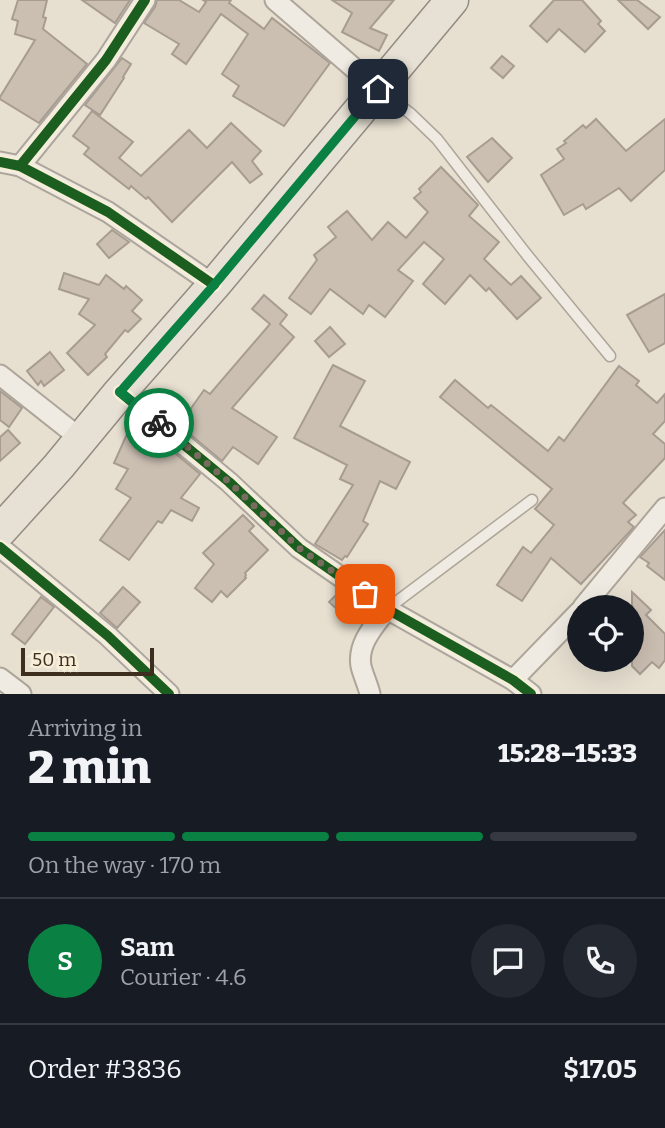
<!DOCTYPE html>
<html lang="en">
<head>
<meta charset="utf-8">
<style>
  :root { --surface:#171b24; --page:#242831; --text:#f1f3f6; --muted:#9ea1a6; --line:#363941; --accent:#0b8043 }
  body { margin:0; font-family:Bitter,serif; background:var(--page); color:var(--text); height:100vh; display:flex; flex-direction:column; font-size:26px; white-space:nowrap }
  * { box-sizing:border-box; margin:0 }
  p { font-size:23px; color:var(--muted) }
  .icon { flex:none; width:38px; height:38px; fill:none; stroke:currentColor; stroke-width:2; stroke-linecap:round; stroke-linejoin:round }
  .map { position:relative; height:694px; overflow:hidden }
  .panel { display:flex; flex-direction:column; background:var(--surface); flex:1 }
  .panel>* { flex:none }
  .buttons { position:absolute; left:567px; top:595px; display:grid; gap:14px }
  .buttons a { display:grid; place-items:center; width:77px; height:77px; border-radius:50%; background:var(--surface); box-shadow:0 7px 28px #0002; font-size:35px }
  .scale { position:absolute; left:21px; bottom:18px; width:133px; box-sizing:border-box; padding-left:7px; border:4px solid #3d2e20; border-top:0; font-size:19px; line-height:24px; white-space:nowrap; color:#3d2e20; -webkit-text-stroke:5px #f7eed8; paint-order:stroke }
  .pin { position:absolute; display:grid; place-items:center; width:60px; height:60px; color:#fff; margin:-30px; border-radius:14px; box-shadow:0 4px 10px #0006 }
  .courier { position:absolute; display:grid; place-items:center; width:70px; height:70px; margin:-35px; border:5px solid #0b8043; border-radius:50%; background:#fff; color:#222; box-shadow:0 2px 9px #0007 }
  .headline em { font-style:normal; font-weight:800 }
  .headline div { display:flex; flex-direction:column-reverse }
  .headline { display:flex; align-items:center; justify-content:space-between; height:119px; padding:0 28px }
  h1 { font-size:46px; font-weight:800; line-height:52px }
  .bar { display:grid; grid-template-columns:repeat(4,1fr); gap:10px 7px; align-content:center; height:84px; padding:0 28px }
  .bar i { height:9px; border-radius:5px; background:var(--line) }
  .bar .selected { background:var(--accent) }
  .bar p { grid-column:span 4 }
  .line { display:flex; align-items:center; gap:18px; padding:0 28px; border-top:2px solid var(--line) }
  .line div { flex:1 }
  .round { display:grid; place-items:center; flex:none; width:74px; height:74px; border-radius:37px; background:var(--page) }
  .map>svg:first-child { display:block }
  .building { fill:#cbbfb2; stroke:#a89c90; stroke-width:2 }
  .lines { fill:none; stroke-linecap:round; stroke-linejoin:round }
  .service-casing { stroke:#ada599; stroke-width:13 }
  .minor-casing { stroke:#ada599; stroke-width:23 }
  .primary-casing { stroke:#928b80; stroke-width:35 }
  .service { stroke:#efebe3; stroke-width:10 }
  .minor { stroke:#efebe3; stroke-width:19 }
  .primary { stroke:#e6e1d4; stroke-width:32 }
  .cycleway-casing { stroke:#f7eed8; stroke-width:15 }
  .cycleway { stroke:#1b5e20; stroke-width:10 }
  .done { stroke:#786c5e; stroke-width:7; stroke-dasharray:0 12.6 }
  .route { stroke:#0b8043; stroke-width:9 }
</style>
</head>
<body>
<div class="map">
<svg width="665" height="694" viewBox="0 0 665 694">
  <rect width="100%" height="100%" fill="#e7e0d1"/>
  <g class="building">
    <path d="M18,0H47L43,17L46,18L43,29L87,64L39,123L0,99V97L35,40L15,34L18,21L12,19Z"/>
    <path d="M82,0H130L115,23Z"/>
    <path d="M157,0H179L199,12L206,2L203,0H231L229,3L264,29L272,18L330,63L284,126L233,96L239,86L222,74L248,34L221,14L186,64L172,54L179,44L144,23L155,7Z"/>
    <path d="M332,0H394L370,28L387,35L379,51L342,32L352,13Z"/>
    <path d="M554,0H582L601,21L598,24L605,31L585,52L559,29L547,42L530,26Z"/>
    <path d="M618,0H637L660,17L648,29Z"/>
    <path d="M502,56L514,66L503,78L491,68Z"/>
    <path d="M122,58L131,64L123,77L124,78L100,115L85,105Z"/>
    <path d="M92,111L133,142L119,158L141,176L189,130L207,148L231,123L261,151L252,161L262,174L250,183L232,162L172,222L148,197L146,199L131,186L129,189L84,154L89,148L73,136Z"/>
    <path d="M596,119L626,151L665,119V170L631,201L619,188L586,209L583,204L564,215L541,175L564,159L557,149L566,143L564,141L583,125L586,128Z"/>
    <path d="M492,138L512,158L488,182L467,157Z"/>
    <path d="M441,167L478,205L469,216L499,242L484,259L511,285L521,276L541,298L517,319L489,288L486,291L470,275L445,304L423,284L444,259L424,242L398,270L413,281L385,317L369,305L363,314L330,289L311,314L289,298L317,260L314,255L336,237L328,227L347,211L372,240L388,222L406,238L428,212L414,198L421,192L419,189Z"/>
    <path d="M112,230L129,242L109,258L97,244Z"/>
    <path d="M64,273L99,285L106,275L124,289L126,286L142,300L132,311L141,319L128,332L125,330L105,354L107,357L88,375L67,353L95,325L79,314L89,299L59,289Z"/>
    <path d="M665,294V343L649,352L627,315Z"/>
    <path d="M264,295L287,315L280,324L294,337L232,408L277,437L258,464L233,447L222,461L179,425L204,390L210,394L270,324L252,309Z"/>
    <path d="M330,327L345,344L329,357L315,341Z"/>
    <path d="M50,352L64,370L44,386L41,381L38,385L27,371Z"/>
    <path d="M333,365L365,381L340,426L410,462L396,489L380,481L363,521L368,524L347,557L345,556L342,560L315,544L353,485L340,479L347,465L294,438Z"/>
    <path d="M619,366L639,381L636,385L657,403L665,394V421L653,434L665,444V458L623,503L636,515L628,522L634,527L581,584L551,558L522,601L497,585L523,547L531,553L554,525L535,509L552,489L440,397L455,380L488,408L491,405L548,451L559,437L564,441Z"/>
    <path d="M0,391L22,408L9,427L0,420Z"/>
    <path d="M8,430L20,443L0,461V437Z"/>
    <path d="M127,434L159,450L164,444L200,474L181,498L199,508L192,521L171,510L162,523L158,521L129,560L100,540L131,498L116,489L128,469L114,463Z"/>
    <path d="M243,515L254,526L249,531L268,550L245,573L246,575L245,577L246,578L227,597L221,591L212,602L195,588L214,564L203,553Z"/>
    <path d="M665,530V580L647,566L649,563L640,557Z"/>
    <path d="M123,587L140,602L117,628L100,613Z"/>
    <path d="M340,591L361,606L348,619L329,602Z"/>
    <path d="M632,592L651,610L646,615L665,634V660L659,668L652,662L640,674L632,666Z"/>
    <path d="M41,597L54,607L25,644L12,634Z"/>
  </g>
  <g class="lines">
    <g class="service-casing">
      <g id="service">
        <path d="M381,91L411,114L437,139L527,255L610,356"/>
        <path d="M387,609L532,500"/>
      </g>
    </g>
    <g class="minor-casing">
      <g id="minor">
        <path d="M275,0L378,89"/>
        <path d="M0,162L20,166L108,212L214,285"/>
        <path d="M20,166L106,60L145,0"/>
        <path d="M0,375L81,439"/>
        <path d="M120,392L229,482L299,548L387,609L513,680L531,694"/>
        <path d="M0,547L108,636L169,694"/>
        <path d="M583,607L665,508"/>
        <path d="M0,678L21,694"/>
        <path d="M513,680L579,612"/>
        <path d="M370,694C368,685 363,675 361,666C357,644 374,626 387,609"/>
      </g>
    </g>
    <g class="primary-casing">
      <path id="primary" d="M0,531L58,467L120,392L214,285L452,0"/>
    </g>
    <use href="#service" class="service"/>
    <use href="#minor" class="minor"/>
    <use href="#primary" class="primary"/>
    <g class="cycleway-casing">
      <g id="cycleway">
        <path d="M0,162L20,166L108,212L214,285"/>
        <path d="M20,166L106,60L145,0"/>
        <path d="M120,392L229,482L299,548L387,609L513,680L531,694"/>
        <path d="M0,547L108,636L169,694"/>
      </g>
    </g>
    <use href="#cycleway" class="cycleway"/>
  </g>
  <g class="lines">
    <path class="done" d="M159,423L229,482L299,548L365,594"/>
    <path class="route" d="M159,423L120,392L214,285L378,89"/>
  </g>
</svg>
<div class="buttons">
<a><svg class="icon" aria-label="locate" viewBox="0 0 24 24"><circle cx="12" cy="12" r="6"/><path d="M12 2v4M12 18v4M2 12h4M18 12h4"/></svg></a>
</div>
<div class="scale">50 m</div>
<div class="pin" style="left:365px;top:594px;background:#ea580c"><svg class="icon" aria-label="bag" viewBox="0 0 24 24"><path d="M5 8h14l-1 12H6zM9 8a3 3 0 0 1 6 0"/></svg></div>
<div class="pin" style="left:378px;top:89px;background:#1f2937"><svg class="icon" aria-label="home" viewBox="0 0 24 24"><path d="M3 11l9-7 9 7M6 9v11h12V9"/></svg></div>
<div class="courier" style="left:159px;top:423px"><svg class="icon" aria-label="bike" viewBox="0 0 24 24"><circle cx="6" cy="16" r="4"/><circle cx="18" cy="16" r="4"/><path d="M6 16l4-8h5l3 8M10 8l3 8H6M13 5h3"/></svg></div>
</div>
<section class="panel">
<div class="headline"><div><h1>2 min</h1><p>Arriving in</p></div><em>15:28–15:33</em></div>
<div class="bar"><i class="selected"></i><i class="selected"></i><i class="selected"></i><i></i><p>On the way · 170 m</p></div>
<div class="line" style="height:126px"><b class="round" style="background:var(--accent);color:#fff">S</b><div><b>Sam</b><p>Courier · 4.6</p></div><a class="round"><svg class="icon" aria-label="chat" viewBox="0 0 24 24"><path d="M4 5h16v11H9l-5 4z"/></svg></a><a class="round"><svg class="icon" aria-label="phone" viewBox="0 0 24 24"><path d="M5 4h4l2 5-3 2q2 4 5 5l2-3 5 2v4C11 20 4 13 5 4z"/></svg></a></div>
<div class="line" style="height:91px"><div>Order #3836</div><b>$17.05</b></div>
</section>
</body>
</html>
